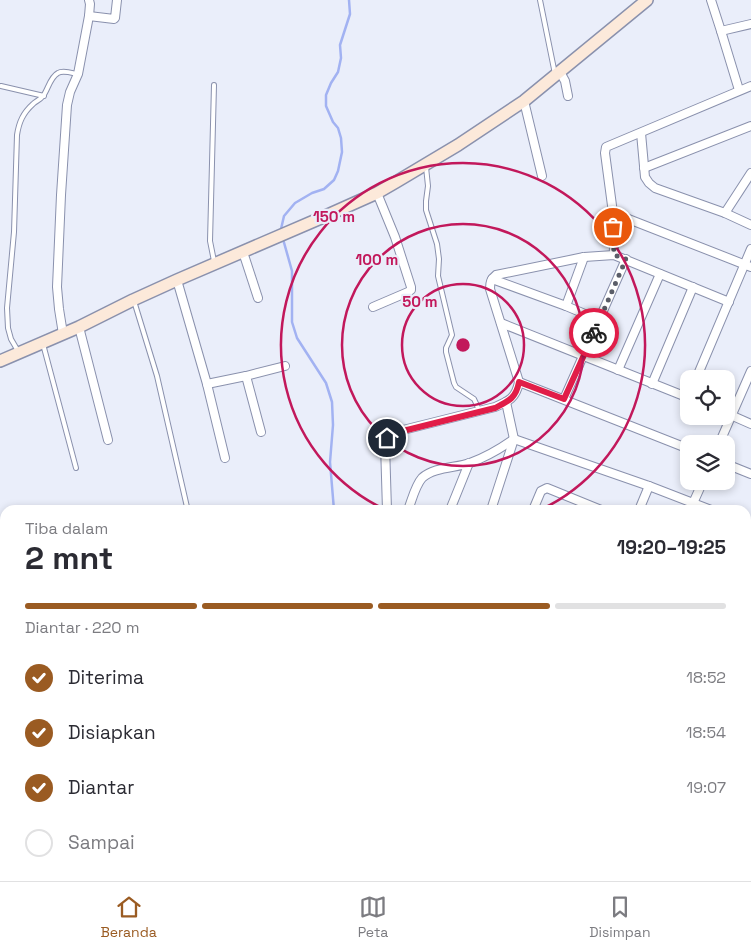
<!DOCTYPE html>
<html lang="id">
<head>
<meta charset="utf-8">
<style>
  :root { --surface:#fff; --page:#f2f2f3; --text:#2b2b33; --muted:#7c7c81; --line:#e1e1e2; --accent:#9a5b22 }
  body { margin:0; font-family:"Space Grotesk",sans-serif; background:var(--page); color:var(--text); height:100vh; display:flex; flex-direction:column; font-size:19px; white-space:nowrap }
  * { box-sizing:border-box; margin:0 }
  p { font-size:16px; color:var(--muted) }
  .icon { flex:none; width:28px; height:28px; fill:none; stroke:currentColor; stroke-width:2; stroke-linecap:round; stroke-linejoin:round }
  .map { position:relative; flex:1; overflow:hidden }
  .sheet { position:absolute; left:0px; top:505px; width:751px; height:376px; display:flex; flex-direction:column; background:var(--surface); border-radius:15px 15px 0 0; box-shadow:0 2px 8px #0003 }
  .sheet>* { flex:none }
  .fabs { position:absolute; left:680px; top:370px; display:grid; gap:10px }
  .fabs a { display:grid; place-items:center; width:55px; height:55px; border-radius:10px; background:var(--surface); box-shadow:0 2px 8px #0003; font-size:25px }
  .pin { position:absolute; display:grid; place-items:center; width:42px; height:42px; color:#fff; margin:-21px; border:2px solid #fff; border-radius:50%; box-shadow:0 1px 5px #0007 }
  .courier { position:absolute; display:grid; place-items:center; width:50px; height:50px; margin:-25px; border:4px solid #e11d48; border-radius:50%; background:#fff; color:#222; box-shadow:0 1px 6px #0007 }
  .headline em { font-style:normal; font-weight:700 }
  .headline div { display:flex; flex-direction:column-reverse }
  .headline { display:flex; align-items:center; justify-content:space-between; height:85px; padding:0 25px }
  h1 { font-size:32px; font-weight:700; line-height:38px }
  .bar { display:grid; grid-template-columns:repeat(4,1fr); gap:8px 5px; align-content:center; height:60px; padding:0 25px }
  .bar i { height:6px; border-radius:4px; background:var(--line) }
  .bar .on { background:var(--accent) }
  .bar p { grid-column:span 4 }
  ol { padding:0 25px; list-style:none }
  li { display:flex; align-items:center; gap:15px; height:55px }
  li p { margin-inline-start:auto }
  li .icon { padding:5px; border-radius:50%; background:var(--accent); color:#fff; stroke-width:4 }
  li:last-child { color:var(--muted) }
  li i { width:28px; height:28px; border:2px solid var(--line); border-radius:50% }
  .dock { display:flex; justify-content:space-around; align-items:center; height:70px; border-top:1px solid var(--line); background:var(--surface); font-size:14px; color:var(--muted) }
  .dock a { display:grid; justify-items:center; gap:2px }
  .dock .on { color:var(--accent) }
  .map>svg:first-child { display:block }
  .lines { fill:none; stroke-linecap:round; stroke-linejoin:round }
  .stream { stroke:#a2b2f2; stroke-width:2.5 }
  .lane-casing { stroke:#8a91ad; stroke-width:6 }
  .street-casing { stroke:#8a91ad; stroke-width:10 }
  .secondary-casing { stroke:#8a91ad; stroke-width:14 }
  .lane { stroke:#fff; stroke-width:4 }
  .street { stroke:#fff; stroke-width:8 }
  .secondary { stroke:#fce9da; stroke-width:11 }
  .done { stroke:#5a5d68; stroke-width:5; stroke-dasharray:0 9 }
  .route { stroke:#e11d48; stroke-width:6 }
  .ring { fill:none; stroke:#c2185b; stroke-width:2.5 }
  .centre { fill:#c2185b; stroke:#eaeefa; stroke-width:2.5 }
  .ring-label { font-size:15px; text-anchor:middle; font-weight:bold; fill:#c2185b; stroke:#eaeefa; stroke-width:4.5; stroke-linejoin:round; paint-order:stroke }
</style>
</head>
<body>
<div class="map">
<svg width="751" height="881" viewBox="0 0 751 881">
  <rect width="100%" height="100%" fill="#eaeefa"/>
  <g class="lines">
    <g class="stream">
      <path d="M281,231V229L284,216L295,203L312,193L324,189L334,180L338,171L342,152L341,138L338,128L333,122L326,106V95L331,83L338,72L341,58L340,45L350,14L349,0"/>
      <path d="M283,239L292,271V322L297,338L326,383L332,402L333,425L330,462L334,510"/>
      <path d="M469,876L472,881"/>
    </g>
    <g class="lane-casing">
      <g id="lane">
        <path d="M540,0L555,74"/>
        <path d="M214,85L210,241L214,261"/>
        <path d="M1,86L44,96"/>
        <path d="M426,167L428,186L426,201V210L437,244L439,259L438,276L452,335L446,348V352L454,383L456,387L474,399L480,412"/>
        <path d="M134,301L157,376L187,507"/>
        <path d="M43,344L76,468"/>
        <path d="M18,351L11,339L8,328L7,308L14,232L17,135C19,122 23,113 33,104C36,101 40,100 43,96C48,90 50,77 58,73C63,70 72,73 77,74"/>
      </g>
    </g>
    <g class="street-casing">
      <g id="street">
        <path d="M711,0L721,31L751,24"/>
        <path d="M89,16L114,19L115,18L117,0"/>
        <path d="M721,31L739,90"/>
        <path d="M560,72L565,81L568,96"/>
        <path d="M524,101L542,176"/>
        <path d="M641,133L645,177L649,183L655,188L725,213L751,225"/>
        <path d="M644,168L751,126"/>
        <path d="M613,213L751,267"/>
        <path d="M725,213L751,173"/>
        <path d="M243,252L258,298"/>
        <path d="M614,255L613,213L605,153L606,147L751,86"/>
        <path d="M492,279L566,306L599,320"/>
        <path d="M177,280L207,384L225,458"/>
        <path d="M566,306L584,257"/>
        <path d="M373,307L408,292L411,290V287L395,237L377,193"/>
        <path d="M501,323L689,398"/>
        <path d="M79,327L108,440"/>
        <path d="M63,334L59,309L57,287L61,195L67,105L70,92L78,74L89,16L90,4L89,0"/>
        <path d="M618,370L660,274"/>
        <path d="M246,376L261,432"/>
        <path d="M696,379L751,249"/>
        <path d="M519,382L689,449"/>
        <path d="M207,384L246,376L285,366"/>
        <path d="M652,384L693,287"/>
        <path d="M564,399L626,259"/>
        <path d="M726,413L751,424"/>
        <path d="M514,439L649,486L711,510"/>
        <path d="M719,444L751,371"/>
        <path d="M726,464L751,474"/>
        <path d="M387,510L385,444L388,436L399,431L495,407C509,401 516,398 519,382L490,289C490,282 491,279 496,275L584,257L614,255L729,302"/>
        <path d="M408,510C412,500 415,486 422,478C434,467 455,468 470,463C486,457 500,449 514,439"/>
        <path d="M450,510L469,463"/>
        <path d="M491,510L514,439L506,402"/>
        <path d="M533,510L541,491L547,488L601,510"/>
        <path d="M639,510L649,486"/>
        <path d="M690,510L703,481"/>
        <path d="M746,524L751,526"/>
        <path d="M0,546L5,558"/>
        <path d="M0,579H5"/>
        <path d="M746,601L751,590"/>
        <path d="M746,612L751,614"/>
        <path d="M746,660L751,662"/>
        <path d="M0,706L5,703"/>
        <path d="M746,708L751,710"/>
        <path d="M746,733L751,721"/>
        <path d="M0,734L5,736"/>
        <path d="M0,775L5,764"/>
        <path d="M748,787L751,780"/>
        <path d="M0,822L5,824"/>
        <path d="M0,868L5,857"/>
        <path d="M746,874L751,876"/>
        <path d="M118,876L129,881"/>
        <path d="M699,876L710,881"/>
        <path d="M34,881L36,876"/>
        <path d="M74,881L76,876"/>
        <path d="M170,881L172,876"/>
        <path d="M232,881L234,876"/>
        <path d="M241,881L243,876"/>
        <path d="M284,881L286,876"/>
        <path d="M336,881L338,876"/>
        <path d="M367,881L369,876"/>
        <path d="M406,881L408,876"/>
        <path d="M566,881L569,878L577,881"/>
        <path d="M688,881L690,876"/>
      </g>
    </g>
    <g class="secondary-casing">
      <path id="secondary" d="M0,361L79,327L133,300L177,280L321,218L377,193L396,182L458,145L524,101L647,0"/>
    </g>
    <use href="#lane" class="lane"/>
    <use href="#street" class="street"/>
    <use href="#secondary" class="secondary"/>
  </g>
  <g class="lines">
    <path class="done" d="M594,333L626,259L614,255L613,227"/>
    <path class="route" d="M387,438L392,434L399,432L495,408C509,401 516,398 519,382L564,399L594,333"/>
  </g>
  <g class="ring">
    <circle cx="463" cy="345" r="61"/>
    <circle cx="463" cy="345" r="121"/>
    <path d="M386 510A182 182 0 1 1 540 510"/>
  </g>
  <circle cx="463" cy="345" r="8" class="centre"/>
  <g class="ring-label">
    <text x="334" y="222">150 m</text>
    <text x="377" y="265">100 m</text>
    <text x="420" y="307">50 m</text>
  </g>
</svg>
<div class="fabs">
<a><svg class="icon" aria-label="locate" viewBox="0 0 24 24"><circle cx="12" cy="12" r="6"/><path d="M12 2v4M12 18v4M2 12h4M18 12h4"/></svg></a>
<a><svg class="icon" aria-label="layers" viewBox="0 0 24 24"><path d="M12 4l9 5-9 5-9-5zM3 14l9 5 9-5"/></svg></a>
</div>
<div class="pin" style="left:613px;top:227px;background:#ea580c"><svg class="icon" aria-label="bag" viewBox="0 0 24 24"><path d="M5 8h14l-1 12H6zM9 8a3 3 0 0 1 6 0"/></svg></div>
<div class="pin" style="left:387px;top:438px;background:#1f2937"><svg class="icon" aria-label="home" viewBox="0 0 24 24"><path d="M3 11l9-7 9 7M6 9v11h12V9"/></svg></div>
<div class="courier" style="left:594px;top:333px"><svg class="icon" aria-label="bike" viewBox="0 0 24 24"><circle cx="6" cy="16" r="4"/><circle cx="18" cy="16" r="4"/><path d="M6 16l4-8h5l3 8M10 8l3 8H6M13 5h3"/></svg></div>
<section class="sheet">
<div class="headline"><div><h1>2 mnt</h1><p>Tiba dalam</p></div><em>19:20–19:25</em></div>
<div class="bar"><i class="on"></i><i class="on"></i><i class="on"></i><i></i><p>Diantar · 220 m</p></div>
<ol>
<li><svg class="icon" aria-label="check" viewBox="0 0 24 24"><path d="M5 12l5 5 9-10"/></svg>Diterima<p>18:52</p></li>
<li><svg class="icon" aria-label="check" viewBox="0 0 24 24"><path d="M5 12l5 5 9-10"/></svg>Disiapkan<p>18:54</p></li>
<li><svg class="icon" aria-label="check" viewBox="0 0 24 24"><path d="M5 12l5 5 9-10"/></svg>Diantar<p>19:07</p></li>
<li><i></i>Sampai</li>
</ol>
</section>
</div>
<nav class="dock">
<a class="on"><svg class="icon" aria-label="home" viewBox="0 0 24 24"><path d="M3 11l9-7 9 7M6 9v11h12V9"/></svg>Beranda</a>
<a><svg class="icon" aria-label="map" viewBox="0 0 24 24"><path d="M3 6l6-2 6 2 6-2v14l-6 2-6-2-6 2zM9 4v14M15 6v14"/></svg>Peta</a>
<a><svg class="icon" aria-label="saved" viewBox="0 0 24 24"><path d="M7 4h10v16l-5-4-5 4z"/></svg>Disimpan</a>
</nav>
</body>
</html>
